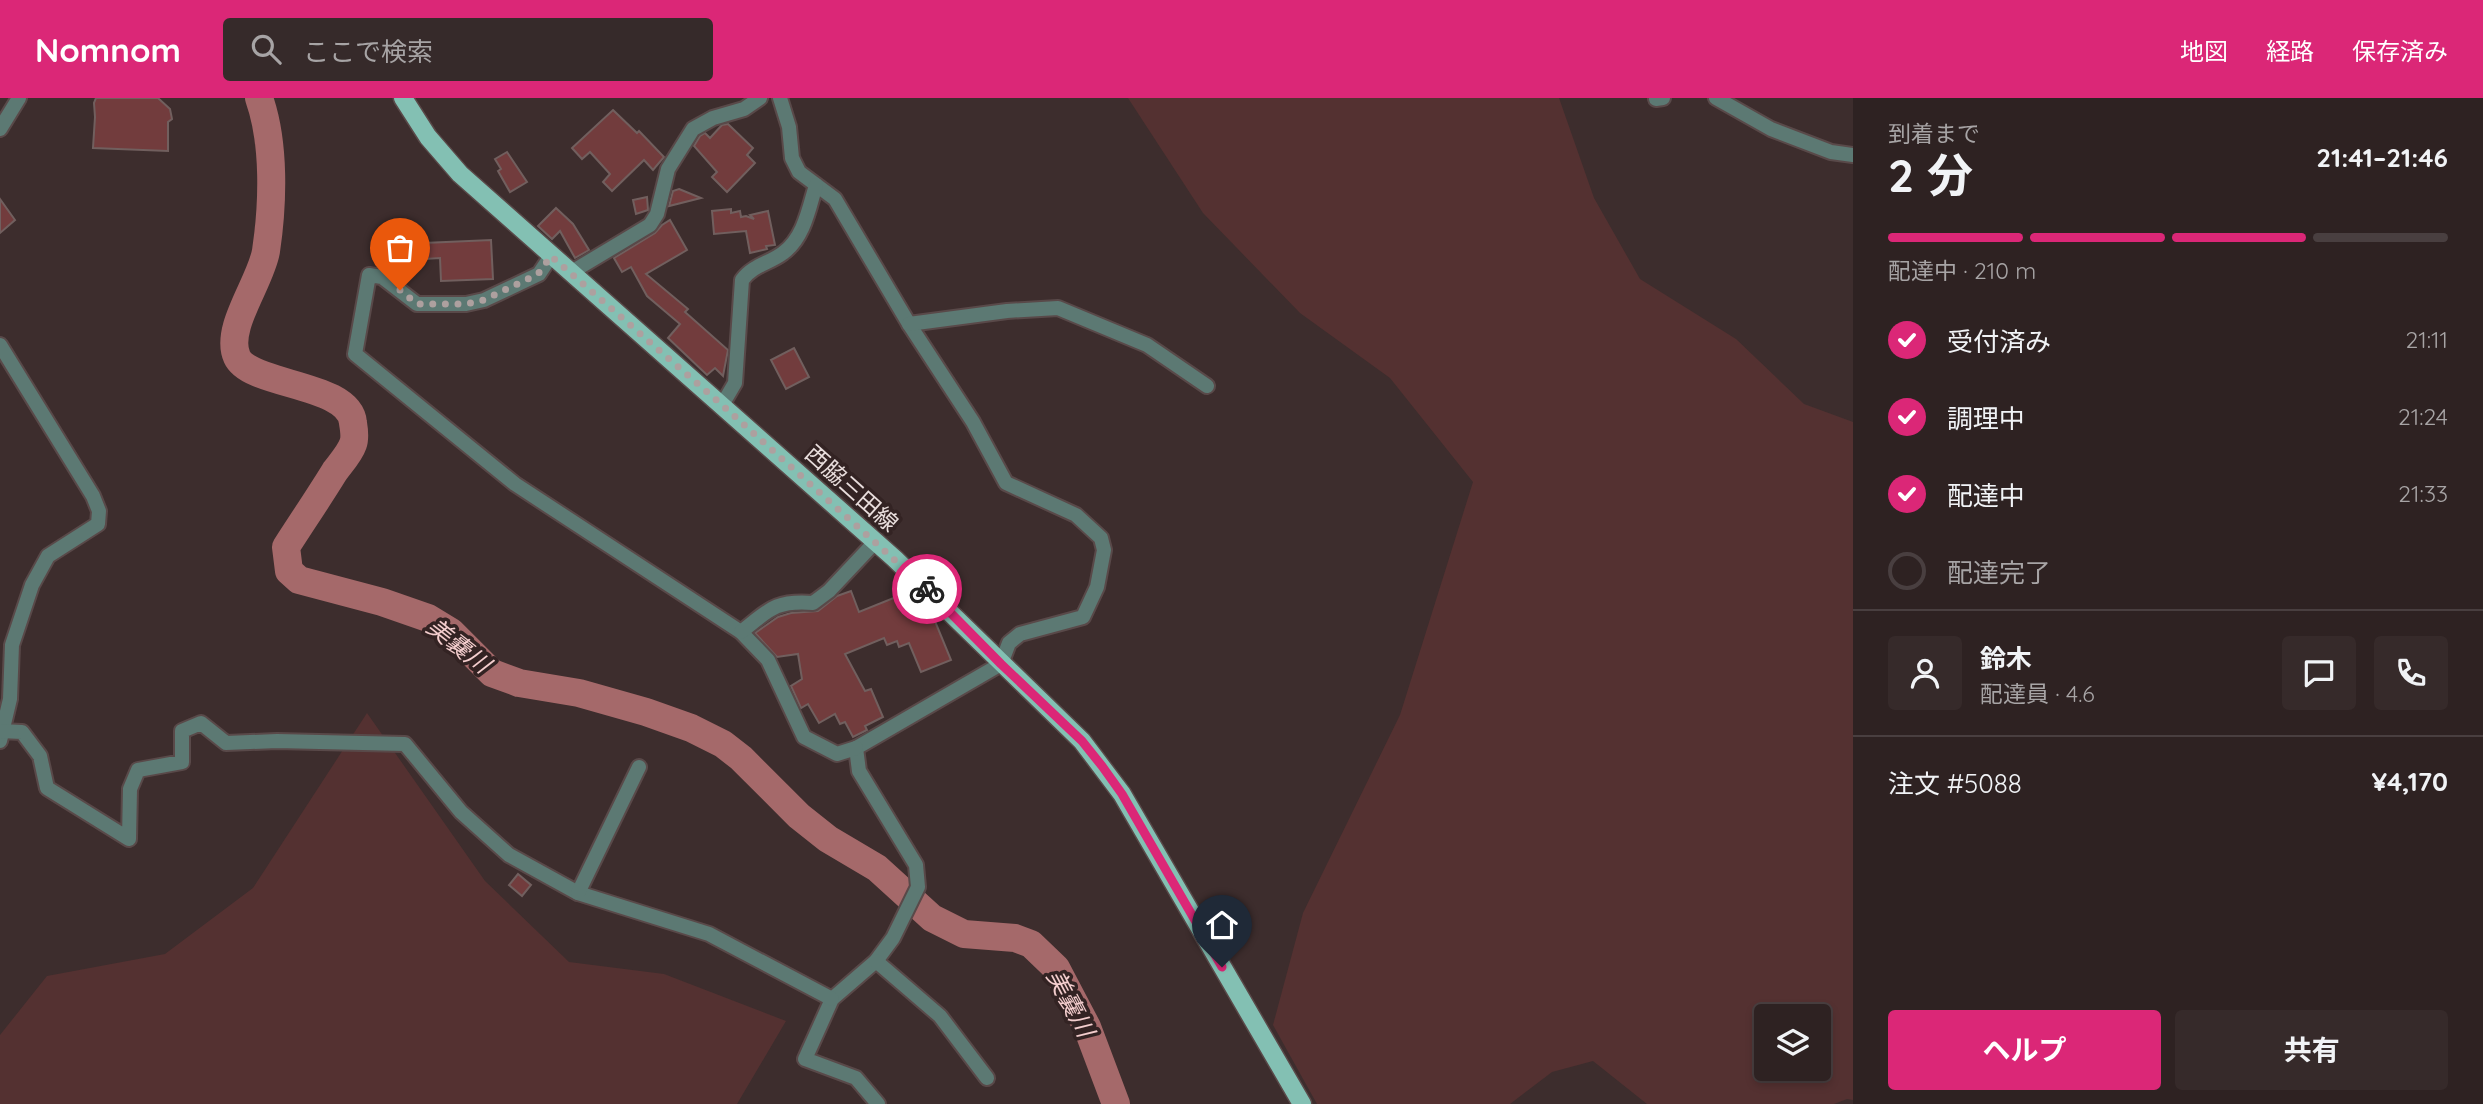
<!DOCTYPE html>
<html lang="ja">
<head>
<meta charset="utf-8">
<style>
  :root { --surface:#2e2222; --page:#362a2a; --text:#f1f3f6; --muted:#a7a4a5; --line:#493f40; --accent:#db2777 }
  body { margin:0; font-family:Quicksand,"Noto Sans JP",sans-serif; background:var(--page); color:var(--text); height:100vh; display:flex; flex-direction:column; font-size:26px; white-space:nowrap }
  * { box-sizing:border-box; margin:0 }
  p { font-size:23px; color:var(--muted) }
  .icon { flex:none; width:38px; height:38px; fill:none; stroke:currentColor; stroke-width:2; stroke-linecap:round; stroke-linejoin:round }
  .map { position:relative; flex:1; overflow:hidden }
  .side { display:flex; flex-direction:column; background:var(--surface); width:630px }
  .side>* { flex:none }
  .controls { position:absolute; left:1754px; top:906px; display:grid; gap:14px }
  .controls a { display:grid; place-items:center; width:77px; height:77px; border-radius:7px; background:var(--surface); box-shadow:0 4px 10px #0003,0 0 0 2px var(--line); font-size:35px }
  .pin { position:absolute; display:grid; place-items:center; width:60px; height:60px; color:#fff; margin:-72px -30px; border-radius:50% 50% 50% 0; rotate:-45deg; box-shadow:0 0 7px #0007 }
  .pin .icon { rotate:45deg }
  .courier { position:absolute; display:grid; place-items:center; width:70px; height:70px; margin:-35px; border:5px solid #db2777; border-radius:50%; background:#fff; color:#222; box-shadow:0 2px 9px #0007 }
  .overview em { font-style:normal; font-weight:700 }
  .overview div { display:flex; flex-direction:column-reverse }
  .overview { display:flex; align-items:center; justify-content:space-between; height:119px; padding:0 35px }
  h1 { font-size:46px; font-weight:700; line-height:52px }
  .bar { display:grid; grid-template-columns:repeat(4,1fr); gap:10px 7px; align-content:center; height:84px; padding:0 35px }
  .bar i { height:9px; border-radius:5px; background:var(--line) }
  .bar .current { background:var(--accent) }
  .bar p { grid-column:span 4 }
  .line { display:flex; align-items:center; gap:18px; padding:0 35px; border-top:2px solid var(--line) }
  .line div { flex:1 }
  .round { display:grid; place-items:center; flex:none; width:74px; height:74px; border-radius:7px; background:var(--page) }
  ol { padding:0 35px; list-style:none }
  li { display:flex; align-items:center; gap:21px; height:77px }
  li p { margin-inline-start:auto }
  li .icon { padding:7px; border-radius:50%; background:var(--accent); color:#fff; stroke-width:4 }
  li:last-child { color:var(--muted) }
  li i { width:38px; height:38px; border:4px solid var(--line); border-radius:50% }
  .button { display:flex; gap:14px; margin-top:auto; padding:14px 35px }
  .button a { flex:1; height:80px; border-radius:7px; background:var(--accent); color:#fff; font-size:28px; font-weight:700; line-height:80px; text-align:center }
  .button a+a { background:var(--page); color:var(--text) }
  header { display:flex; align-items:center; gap:42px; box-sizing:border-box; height:98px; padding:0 35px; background:var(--accent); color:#fff }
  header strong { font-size:33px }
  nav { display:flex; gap:38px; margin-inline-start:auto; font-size:24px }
  .search { width:490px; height:63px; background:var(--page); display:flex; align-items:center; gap:18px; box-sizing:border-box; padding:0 24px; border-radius:7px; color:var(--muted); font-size:26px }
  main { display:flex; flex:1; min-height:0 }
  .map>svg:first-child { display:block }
  .green { fill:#543131; fill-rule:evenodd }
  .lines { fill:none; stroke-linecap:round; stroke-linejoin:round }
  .river { stroke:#a5696a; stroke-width:28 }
  .building { fill:#723c3d; stroke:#715f5e; stroke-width:2 }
  .street-casing { stroke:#594949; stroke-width:18 }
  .primary-casing { stroke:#594949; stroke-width:21 }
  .street { stroke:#5c7973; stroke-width:14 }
  .primary { stroke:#83c0b3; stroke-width:18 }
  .done { stroke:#ada09f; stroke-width:7; stroke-dasharray:0 12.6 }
  .route { stroke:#db2777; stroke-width:9 }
  .labels { text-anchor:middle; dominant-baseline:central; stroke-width:7; stroke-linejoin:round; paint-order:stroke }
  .street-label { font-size:23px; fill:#e9dedd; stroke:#332323 }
  .water-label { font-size:24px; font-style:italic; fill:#f4cece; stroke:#332323 }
</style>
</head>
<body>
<header>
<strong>Nomnom</strong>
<div class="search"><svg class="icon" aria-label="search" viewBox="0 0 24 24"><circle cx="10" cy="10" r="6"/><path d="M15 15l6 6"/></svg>ここで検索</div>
<nav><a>地図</a><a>経路</a><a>保存済み</a></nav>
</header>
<main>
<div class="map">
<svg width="1853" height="1006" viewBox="0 0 1853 1006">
  <rect width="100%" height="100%" fill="#3d2d2d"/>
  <g class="green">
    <path d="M1128,0H1559L1594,100L1640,181L1736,241L1804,306L1853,324V1002L1847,1001L1834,1006H1647L1593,963L1552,974L1510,1006H1317L1273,927L1303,815L1400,617L1473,384L1390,280L1300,215L1203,115ZM1766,919H1818V971H1766Z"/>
    <path d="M367,615L485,783L569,864L664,876L786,923L737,1006H0V937L47,878L165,856L253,790Z"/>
  </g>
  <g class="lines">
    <path class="river" d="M259,0C275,45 273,106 266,153C261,184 224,230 237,259C250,288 350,285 353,325C354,331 355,341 353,346C350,355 341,365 335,373C319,399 302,424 286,449L289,473L299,482L382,504L428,520L451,534L492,575L519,585L579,595L646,614L691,630L723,646L741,660L799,718L828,741L877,770L932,820L964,836L1015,840L1031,846L1056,870L1087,929L1116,1006"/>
  </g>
  <g class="building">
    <path d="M96,0H158L170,11L172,21L168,24V53L93,50L95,19L94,5Z"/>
    <path d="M613,12L637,35L639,33L664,59L653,72L644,62L612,93L603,84L610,76L590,54L582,61L572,50Z"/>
    <path d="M728,26L753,50L747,57L755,65L727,94L712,79L717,74L694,48L700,38L705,35L710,40L722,27Z"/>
    <path d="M507,54L527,84L510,94L498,73L501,71L495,61Z"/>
    <path d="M679,91L701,100L669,108L673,93Z"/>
    <path d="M647,99L648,112L636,116L633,102Z"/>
    <path d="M0,101L15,122L0,135Z"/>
    <path d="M556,110L573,126L589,152L575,160L560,133L552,141L538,128Z"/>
    <path d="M731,111V115L740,113L741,119L746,118L754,121L750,117L768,113L775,147L766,148L767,151L750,155L746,133L714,136L712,113Z"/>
    <path d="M670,122L687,152L646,176L688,211L685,214L728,252L723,278L715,270L707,277L668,240L680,226L647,198L631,169L622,174L614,160L655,135L662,127Z"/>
    <path d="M491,142L493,181L441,183L440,160L425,161L424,145Z"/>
    <path d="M794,250L809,279L786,291L771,262Z"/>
    <path d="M851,493L859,514L911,493L922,507L925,506L930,511L951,562L921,574L909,545L899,549L897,543L887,547L884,540L845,556L865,593L871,591L883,619L865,628L867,632L853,639L845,624L840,626L835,616L819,625L808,606L801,610L791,588L802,581L798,556L777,559L755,535L778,519L791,515L818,513L837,498Z"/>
    <path d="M518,776L531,787L522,798L509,787Z"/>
  </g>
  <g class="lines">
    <g class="street-casing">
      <g id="street">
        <path d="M780,0L789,29L792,60L799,74L835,101L909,226L973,324L1006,385L1076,417L1101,440L1104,452L1097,489L1083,519L1020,536L1009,545L1001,566L856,650L859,673L916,767L918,789L893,840L876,863L832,901L805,961L856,980L878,1006"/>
        <path d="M1716,0L1771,31L1831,54L1853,57"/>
        <path d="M1656,1L1663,0"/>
        <path d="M0,31L19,0"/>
        <path d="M551,158L539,176L484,202L466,206H417L382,179L369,177L355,256L515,386L741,534L768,562L804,639L837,656L856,650"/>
        <path d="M570,175L650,127L657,116L668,71L693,31L713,20L744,11L760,0"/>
        <path d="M909,226L1007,213L1058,210L1147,247L1207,288"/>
        <path d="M0,247L93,398L99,413L98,426L48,458L32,487L12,547L10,601L0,643"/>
        <path d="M722,307L735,285L742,182C753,167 770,165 783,155C804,140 809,110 816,87"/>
        <path d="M741,534C769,512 775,502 813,505L829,493L876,443"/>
        <path d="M0,633L22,634L40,658L47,690L129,741L130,691L138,672L182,664V633L201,625L226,645L277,643L405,646L461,714L509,757L578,795L709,836L832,901"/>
        <path d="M578,795L639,669"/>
        <path d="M876,863L940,918L987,980"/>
      </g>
    </g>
    <g class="primary-casing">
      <path id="primary" d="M403,0L428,39L460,76L895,461L1082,643L1122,696L1302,1006"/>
    </g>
    <use href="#street" class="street"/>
    <use href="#primary" class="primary"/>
  </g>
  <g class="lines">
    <path class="done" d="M400,192L417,206H466L484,202L538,176L551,158L722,307L927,491"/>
    <path class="route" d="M927,491L1001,566L1082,643L1102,668L1122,696L1222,869"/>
  </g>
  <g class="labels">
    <g class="street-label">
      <text transform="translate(852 390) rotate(42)">西脇三田線</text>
    </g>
    <g class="water-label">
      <text transform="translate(459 547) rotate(38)">美嚢川</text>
      <text transform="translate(1071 905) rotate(62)">美嚢川</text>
    </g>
  </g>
</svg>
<div class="controls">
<a><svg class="icon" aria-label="layers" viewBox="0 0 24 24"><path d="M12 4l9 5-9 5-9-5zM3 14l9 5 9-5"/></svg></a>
</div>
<div class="pin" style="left:400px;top:192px;background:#ea580c"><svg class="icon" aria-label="bag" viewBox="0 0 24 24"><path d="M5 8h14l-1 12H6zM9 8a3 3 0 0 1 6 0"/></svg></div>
<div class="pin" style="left:1222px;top:869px;background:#1f2937"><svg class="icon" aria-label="home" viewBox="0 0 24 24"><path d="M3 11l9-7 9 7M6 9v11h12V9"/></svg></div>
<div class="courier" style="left:927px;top:491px"><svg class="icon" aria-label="bike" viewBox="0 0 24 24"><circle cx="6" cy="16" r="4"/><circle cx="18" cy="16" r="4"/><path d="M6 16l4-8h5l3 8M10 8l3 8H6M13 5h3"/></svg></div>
</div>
<section class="side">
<div class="overview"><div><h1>2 分</h1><p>到着まで</p></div><em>21:41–21:46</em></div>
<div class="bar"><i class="current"></i><i class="current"></i><i class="current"></i><i></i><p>配達中 · 210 m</p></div>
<ol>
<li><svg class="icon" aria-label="check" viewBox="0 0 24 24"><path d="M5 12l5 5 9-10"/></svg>受付済み<p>21:11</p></li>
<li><svg class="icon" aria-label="check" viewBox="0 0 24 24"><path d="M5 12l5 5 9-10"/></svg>調理中<p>21:24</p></li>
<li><svg class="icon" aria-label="check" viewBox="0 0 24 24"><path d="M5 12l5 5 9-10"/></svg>配達中<p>21:33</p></li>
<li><i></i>配達完了</li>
</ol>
<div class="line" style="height:126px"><a class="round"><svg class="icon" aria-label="person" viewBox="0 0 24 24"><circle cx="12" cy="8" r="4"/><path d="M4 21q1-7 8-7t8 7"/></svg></a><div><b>鈴木</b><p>配達員 · 4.6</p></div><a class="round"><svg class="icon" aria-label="chat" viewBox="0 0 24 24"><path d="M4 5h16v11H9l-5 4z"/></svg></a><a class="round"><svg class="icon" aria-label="phone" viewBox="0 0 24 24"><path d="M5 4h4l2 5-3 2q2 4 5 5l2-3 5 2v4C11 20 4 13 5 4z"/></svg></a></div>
<div class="line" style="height:91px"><div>注文 #5088</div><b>¥4,170</b></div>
<div class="button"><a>ヘルプ</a><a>共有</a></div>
</section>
</main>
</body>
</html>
